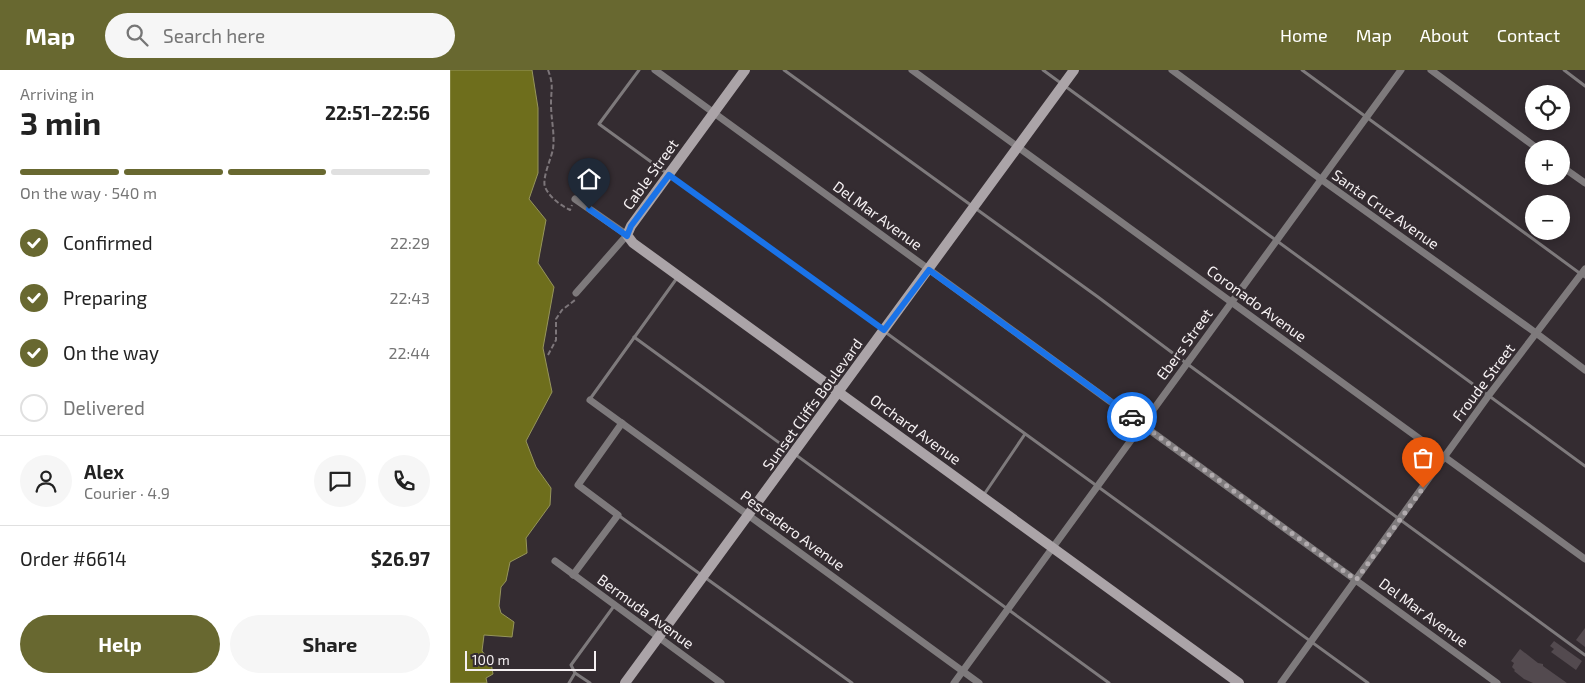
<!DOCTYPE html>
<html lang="en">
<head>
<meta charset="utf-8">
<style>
  :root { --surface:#fff; --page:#f6f6f6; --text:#222; --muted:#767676; --line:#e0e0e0; --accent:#686830 }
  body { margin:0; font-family:"Exo 2",sans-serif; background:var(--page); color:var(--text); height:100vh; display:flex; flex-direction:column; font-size:19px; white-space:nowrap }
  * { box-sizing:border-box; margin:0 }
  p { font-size:16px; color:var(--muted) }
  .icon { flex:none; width:28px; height:28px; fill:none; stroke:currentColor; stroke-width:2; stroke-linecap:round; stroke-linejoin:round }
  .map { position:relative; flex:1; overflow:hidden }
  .panel { display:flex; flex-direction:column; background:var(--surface); width:450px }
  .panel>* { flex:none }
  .fabs { position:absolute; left:1075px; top:15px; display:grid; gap:10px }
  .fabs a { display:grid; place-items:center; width:45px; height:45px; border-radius:50%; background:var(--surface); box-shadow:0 2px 8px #0003; font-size:25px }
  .scale { position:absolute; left:15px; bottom:12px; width:131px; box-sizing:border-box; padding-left:5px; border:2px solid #f5f0f2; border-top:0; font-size:14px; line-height:18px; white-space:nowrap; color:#f5f0f2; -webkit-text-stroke:4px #342c31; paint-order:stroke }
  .pin { position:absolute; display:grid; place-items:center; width:42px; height:42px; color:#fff; margin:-51px -21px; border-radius:50% 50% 50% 0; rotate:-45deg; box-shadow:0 0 5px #0007 }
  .pin .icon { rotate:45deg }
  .courier { position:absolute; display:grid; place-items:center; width:50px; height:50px; margin:-25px; border:4px solid #1a73e8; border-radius:50%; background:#fff; color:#222; box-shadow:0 1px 6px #0007 }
  .summary em { font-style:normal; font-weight:700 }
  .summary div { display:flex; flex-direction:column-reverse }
  .summary { display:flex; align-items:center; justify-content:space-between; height:85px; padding:0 20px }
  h1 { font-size:32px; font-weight:700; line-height:38px }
  .bar { display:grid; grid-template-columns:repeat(4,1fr); gap:8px 5px; align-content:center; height:60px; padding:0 20px }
  .bar i { height:6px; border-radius:4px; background:var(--line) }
  .bar .selected { background:var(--accent) }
  .bar p { grid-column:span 4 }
  .line { display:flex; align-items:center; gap:12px; padding:0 20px; border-top:1px solid var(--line) }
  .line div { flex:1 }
  .round { display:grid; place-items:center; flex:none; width:52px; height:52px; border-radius:26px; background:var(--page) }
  ol { padding:0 20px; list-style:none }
  li { display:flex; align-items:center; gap:15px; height:55px }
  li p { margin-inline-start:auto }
  li .icon { padding:5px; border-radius:50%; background:var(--accent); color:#fff; stroke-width:4 }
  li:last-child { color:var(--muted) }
  li i { width:28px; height:28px; border:2px solid var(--line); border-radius:50% }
  .action { display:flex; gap:10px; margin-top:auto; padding:10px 20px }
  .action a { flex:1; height:58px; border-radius:30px; background:var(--accent); color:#fff; font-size:20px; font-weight:700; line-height:58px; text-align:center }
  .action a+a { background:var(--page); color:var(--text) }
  header { display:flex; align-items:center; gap:30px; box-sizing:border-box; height:70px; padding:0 25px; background:var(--accent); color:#fff }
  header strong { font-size:24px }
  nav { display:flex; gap:28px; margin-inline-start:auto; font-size:18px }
  .search { width:350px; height:45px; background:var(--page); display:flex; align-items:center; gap:12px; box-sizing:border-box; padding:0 18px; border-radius:28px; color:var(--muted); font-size:19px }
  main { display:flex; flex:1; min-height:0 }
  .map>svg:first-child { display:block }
  .water { fill:#6e6e1c; stroke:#96955c }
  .building { fill:#534a4f }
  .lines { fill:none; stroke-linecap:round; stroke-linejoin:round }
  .path { stroke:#7d767a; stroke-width:2; stroke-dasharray:5 2.5; stroke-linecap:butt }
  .lane { stroke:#7e7a7c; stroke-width:3 }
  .street { stroke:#7e7a7c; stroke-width:7 }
  .secondary { stroke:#aba4a8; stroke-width:10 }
  .done { stroke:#b1abae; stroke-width:5; stroke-dasharray:0 9 }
  .route { stroke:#1a73e8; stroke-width:6 }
  .labels { text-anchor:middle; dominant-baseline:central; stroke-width:5; stroke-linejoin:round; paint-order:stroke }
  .street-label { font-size:15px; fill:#f5f0f2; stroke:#342c31 }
</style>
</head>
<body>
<header>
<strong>Map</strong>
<div class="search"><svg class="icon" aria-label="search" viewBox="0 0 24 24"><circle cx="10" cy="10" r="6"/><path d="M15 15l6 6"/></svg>Search here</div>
<nav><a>Home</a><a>Map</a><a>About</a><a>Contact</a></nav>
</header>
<main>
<section class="panel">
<div class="summary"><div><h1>3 min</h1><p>Arriving in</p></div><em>22:51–22:56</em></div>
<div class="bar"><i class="selected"></i><i class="selected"></i><i class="selected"></i><i></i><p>On the way · 540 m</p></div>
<ol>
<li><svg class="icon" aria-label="check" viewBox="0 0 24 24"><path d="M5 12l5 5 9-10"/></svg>Confirmed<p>22:29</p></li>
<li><svg class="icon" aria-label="check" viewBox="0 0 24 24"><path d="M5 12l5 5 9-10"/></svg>Preparing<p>22:43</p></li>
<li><svg class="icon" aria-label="check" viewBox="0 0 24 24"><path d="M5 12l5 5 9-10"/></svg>On the way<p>22:44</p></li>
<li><i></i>Delivered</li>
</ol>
<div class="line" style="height:90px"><a class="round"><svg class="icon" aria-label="person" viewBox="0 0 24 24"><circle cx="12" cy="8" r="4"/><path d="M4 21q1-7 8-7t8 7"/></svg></a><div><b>Alex</b><p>Courier · 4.9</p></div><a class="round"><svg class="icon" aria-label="chat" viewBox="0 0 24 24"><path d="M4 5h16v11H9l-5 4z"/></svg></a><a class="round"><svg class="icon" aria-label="phone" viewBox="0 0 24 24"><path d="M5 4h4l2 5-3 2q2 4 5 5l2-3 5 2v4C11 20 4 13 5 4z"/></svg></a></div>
<div class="line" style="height:65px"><div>Order #6614</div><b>$26.97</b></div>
<div class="action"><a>Help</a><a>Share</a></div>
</section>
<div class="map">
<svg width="1135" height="613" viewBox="0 0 1135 613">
  <rect width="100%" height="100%" fill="#342c31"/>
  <path class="water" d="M0,0H82L88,38V103L79,129L96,150L88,193L104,217L93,278L102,322L76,371L86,397L101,418L100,435L76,468L77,483L60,492L56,511L51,517L49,536L51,543L64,552L62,567L34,565L32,581L41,593L43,604L36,608L37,613H0Z"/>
  <g class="building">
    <path d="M1135,558V577L1126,570Z"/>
    <path d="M1104,571L1132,591L1126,600L1101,582L1104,579L1100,576Z"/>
    <path d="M1070,579L1088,593L1093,594V596L1117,613H1083L1074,609L1064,601L1065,600L1062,597L1064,593L1061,591Z"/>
  </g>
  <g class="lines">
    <g class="path">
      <path d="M98,0C104,16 101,18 101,34C101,49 105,64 103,79C101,89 92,108 95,117C100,128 109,134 120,140L122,135"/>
      <path d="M98,285L106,270V249L112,240L125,230"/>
    </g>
    <g class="lane">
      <path d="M189,0L149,54L918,613"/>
      <path d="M334,0L648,227L736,293L1135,585"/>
      <path d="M593,0L1135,396"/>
      <path d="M852,0L1135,207"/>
      <path d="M1114,0L1135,16"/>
      <path d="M184,267L659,613"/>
      <path d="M140,329L227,208"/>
      <path d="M533,426L575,364"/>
      <path d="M168,445L402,613"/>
      <path d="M125,603L140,613"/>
      <path d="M119,613L125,603L121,595L164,536"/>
    </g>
    <g class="street">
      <path d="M205,0L1047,613"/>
      <path d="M462,0L1135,489"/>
      <path d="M722,0L872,110L1086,263L1135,300"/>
      <path d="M981,0L1088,79"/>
      <path d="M1111,96L1135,113"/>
      <path d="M125,129L177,165L126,223"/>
      <path d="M140,330L529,613"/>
      <path d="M105,491L271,613"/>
      <path d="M123,505L168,445L128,415L172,353"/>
      <path d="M504,613L951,0"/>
      <path d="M831,613L1039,325L1135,199"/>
    </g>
    <g class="secondary">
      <path d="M295,0L181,156L177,165L183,173L789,613"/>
      <path d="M175,613L624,0"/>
    </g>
  </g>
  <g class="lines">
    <path class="done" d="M682,347L906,510L973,418"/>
    <path class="route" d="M139,139L177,166L181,156L219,105L434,260L479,200L682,347"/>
  </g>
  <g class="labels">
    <g class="street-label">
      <text transform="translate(200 104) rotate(-54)">Cable Street</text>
      <text transform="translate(936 139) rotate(35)">Santa Cruz Avenue</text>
      <text transform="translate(428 145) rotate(36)">Del Mar Avenue</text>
      <text transform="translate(807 233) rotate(36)">Coronado Avenue</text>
      <text transform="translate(734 274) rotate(-54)">Ebers Street</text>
      <text transform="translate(1033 312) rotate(-53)">Froude Street</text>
      <text transform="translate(362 334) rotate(-54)">Sunset Cliffs Boulevard</text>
      <text transform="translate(466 359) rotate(36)">Orchard Avenue</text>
      <text transform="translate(343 460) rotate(36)">Pescadero Avenue</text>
      <text transform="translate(196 541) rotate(36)">Bermuda Avenue</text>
      <text transform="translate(974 542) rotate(36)">Del Mar Avenue</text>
    </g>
  </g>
</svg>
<div class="fabs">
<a><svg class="icon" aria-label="locate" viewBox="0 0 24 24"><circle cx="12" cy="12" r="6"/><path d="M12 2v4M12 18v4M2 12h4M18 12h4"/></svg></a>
<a>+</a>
<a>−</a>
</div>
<div class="scale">100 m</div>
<div class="pin" style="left:973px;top:418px;background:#ea580c"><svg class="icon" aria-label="bag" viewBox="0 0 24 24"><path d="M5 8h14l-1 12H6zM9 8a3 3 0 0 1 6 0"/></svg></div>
<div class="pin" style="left:139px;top:139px;background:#1f2937"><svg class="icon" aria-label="home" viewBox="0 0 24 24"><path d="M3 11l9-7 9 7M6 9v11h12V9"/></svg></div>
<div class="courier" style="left:682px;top:347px"><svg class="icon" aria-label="car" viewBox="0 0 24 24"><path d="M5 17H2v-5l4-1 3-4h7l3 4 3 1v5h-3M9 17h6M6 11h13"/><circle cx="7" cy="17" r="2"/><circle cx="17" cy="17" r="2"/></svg></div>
</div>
</main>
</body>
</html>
